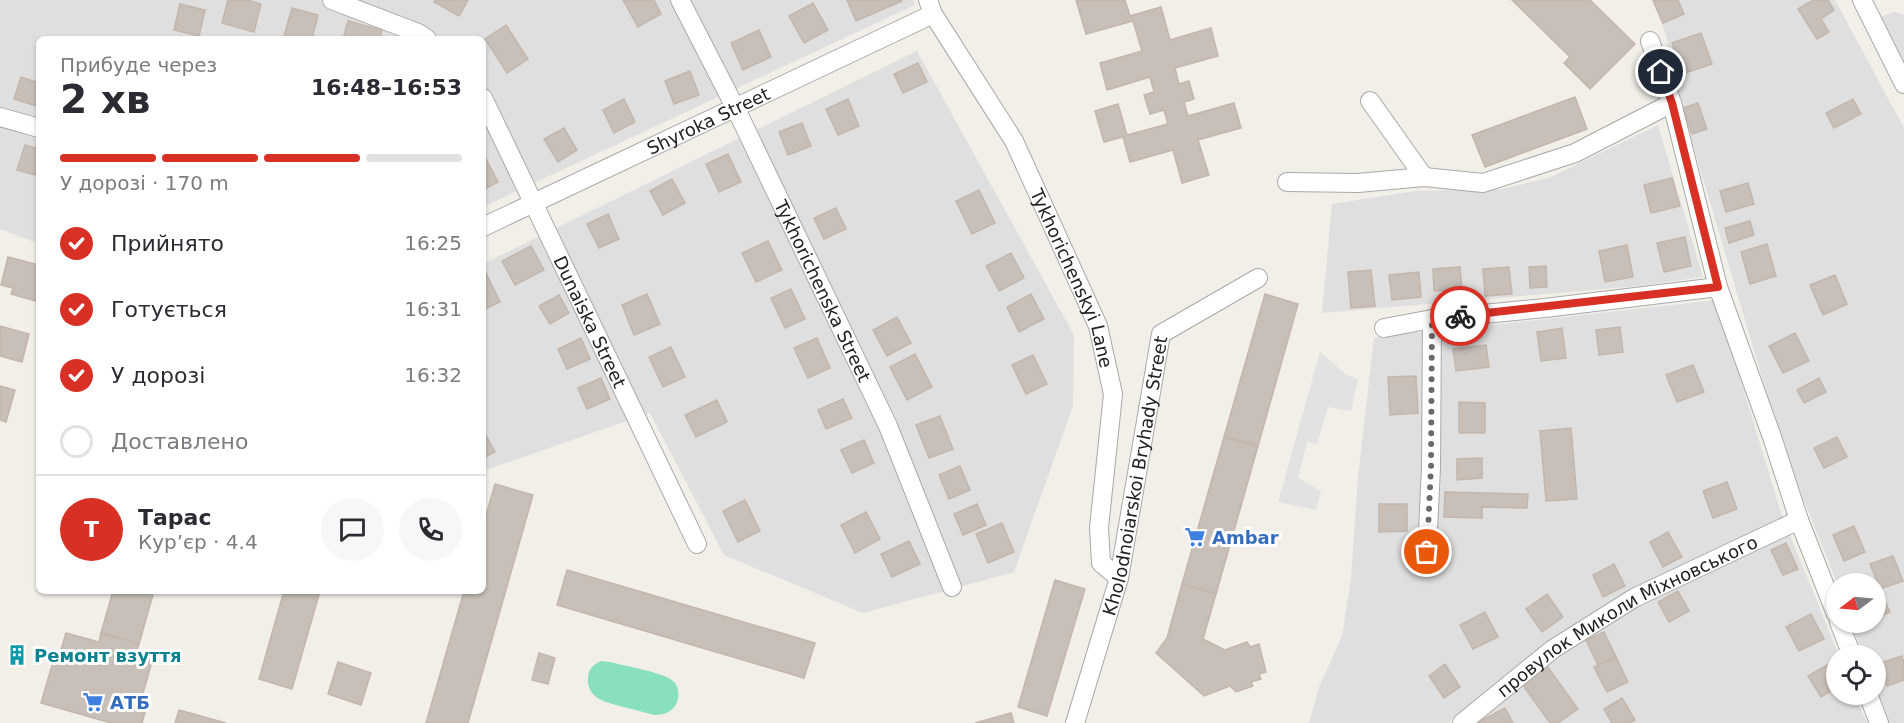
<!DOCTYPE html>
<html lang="uk">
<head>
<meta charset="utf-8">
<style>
  :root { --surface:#fff; --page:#f7f7f7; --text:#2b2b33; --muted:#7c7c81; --line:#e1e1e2; --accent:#d93025 }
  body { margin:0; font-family:"DejaVu Sans",sans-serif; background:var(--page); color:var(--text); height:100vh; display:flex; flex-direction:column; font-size:22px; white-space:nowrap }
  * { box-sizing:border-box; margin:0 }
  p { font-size:20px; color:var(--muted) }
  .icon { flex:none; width:33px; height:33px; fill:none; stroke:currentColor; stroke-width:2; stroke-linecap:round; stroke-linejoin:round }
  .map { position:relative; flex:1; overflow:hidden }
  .sheet { position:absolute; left:36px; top:36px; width:450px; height:558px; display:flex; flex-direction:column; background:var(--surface); border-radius:9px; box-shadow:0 2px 4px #0004 }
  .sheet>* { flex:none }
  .needle { width:39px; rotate:254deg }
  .controls { position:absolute; left:1826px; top:573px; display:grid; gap:12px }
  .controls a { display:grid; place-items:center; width:60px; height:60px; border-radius:50%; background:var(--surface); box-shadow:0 2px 4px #0004; font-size:30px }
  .pin { position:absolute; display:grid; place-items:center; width:51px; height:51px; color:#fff; margin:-26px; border:3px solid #fff; border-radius:50%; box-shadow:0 2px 6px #0007 }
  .courier { position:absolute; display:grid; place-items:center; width:60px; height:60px; margin:-30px; border:4px solid #d93025; border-radius:50%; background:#fff; color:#222; box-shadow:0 2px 8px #0007 }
  .headline em { font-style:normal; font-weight:700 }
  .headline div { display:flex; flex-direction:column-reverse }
  .headline { display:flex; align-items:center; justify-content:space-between; height:102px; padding:0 24px }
  h1 { font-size:39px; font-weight:700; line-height:45px }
  .bar { display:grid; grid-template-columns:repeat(4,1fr); gap:9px 6px; align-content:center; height:72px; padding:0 24px }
  .bar i { height:8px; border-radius:4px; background:var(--line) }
  .bar .selected { background:var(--accent) }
  .bar p { grid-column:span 4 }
  .line { display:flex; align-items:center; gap:15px; padding:0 24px; border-top:2px solid var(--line) }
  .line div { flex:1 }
  .round { display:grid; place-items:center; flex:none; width:63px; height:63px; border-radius:32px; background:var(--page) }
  ol { padding:0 24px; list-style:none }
  li { display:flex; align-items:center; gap:18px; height:66px }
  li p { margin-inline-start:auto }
  li .icon { padding:6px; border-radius:50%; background:var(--accent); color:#fff; stroke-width:4 }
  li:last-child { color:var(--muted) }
  li i { width:33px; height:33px; border:3px solid var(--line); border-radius:50% }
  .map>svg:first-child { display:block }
  .residential { fill:#e0dfdf }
  .pitch { fill:#88e0be }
  .parking { fill:#e2e2e2 }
  .building { fill:#c7bfb8; stroke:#c4b6ab; stroke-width:1.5 }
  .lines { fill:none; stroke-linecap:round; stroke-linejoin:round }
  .street-casing { stroke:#a9a9a9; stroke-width:20 }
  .street { stroke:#fff; stroke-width:18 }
  .done { stroke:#6b6a68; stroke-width:6; stroke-dasharray:0 10.8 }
  .route { stroke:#d93025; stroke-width:8 }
  .labels { text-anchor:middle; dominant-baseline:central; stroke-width:6; stroke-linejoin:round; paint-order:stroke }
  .street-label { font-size:18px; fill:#222; stroke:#fff }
  .shop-label { font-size:18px; font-weight:bold; fill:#366cbe; stroke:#fff; text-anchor:start }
  .culture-label { font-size:18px; font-weight:bold; fill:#0d838f; stroke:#fff; text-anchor:start }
</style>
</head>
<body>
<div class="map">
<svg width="1904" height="723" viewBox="0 0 1904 723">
  <rect width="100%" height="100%" fill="#f2efe9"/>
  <g class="residential">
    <path d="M0,0H913L915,5L483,207V39H39V244L0,229Z"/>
    <path d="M1652,0H1835L1904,128V723H1887L1875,690V656L1863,655L1851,623L1875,622V584L1837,583L1783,448L1676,88L1666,35Z"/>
    <path d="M1894,12L1904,15V64L1880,17Z"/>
    <path d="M917,51L1074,335L1073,406L1014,572L863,613L724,555L650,413L483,471V264Z"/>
    <path d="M1658,125L1703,277L1640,286L1322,313L1332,204L1415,191L1502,189L1549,178Z"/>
    <path d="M1716,300L1783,519L1630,590L1537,652L1448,723H1309L1319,687L1342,636L1351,579L1358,476L1374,338L1390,334L1430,332Z"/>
    <path d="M1789,533L1839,655L1836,656V694L1855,695L1867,723H1471L1558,653L1639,602Z"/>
  </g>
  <path class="pitch" d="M601,661L610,662C624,666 663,672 673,681C678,685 680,695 677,702C673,712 664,715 654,715C639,710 613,706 599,699C592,695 587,687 588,679C588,669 593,665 601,661Z"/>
  <path class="parking" d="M1320,352L1347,375L1358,379L1351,411L1328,407L1317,444L1307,442L1298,478L1321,491L1316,510L1278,502Z"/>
  <g class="building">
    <path d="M228,0H247L261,4L254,32L222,23Z"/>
    <path d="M435,0H468L459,16L434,2Z"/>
    <path d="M623,0H654L661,14L638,27Z"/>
    <path d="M847,0H901L902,1L856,21Z"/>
    <path d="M1076,0H1125L1130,16L1161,7L1170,40L1211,28L1218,56L1175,68L1179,84L1189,81L1194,99L1184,102L1188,116L1234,103L1241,128L1198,140L1209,175L1182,183L1173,150L1130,162L1123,137L1104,142L1095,111L1118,104L1127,135L1168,124L1164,110L1150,114L1144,95L1154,92L1150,77L1107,90L1100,63L1142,51L1133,21L1086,34Z"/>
    <path d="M1512,0H1590L1635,44L1590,89L1564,63L1570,57Z"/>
    <path d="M1653,0H1678L1684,14L1663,23Z"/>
    <path d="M1813,0H1828L1834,10L1821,19L1829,32L1817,39L1798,9Z"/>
    <path d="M813,3L828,30L804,43L789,16Z"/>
    <path d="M180,4L205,10L199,36L174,30Z"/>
    <path d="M292,8L318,15L312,39H297L284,36Z"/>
    <path d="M348,21L382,30L380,39H343Z"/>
    <path d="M506,25L528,59L507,73L485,39Z"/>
    <path d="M759,30L771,57L743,70L731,43Z"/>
    <path d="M1701,33L1712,64L1682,74L1672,43Z"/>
    <path d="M918,63L927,82L903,93L894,74Z"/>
    <path d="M690,71L699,95L674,104L665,81Z"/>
    <path d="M21,77L39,83V107L14,99Z"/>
    <path d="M1575,97L1587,129L1485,167L1472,135Z"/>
    <path d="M624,99L635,122L614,133L603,110Z"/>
    <path d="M848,99L859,126L838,135L826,109Z"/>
    <path d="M1853,99L1861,114L1834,128L1826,113Z"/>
    <path d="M1698,103L1707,129L1692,134L1683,108Z"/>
    <path d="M802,123L811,146L788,155L779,132Z"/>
    <path d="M564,128L577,150L558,162L544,139Z"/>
    <path d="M25,145L39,149V176L17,170Z"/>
    <path d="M728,154L741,182L719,192L706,164Z"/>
    <path d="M486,159L498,182L483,190V160Z"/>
    <path d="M1672,178L1680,206L1651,213L1644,185Z"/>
    <path d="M672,179L685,203L663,215L650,191Z"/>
    <path d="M1748,183L1754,204L1726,212L1720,191Z"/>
    <path d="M979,190L995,223L972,234L956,201Z"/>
    <path d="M836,208L846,229L824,239L814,218Z"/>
    <path d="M608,214L619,239L599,248L587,224Z"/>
    <path d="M1750,221L1754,235L1729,243L1725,228Z"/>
    <path d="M1685,237L1691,266L1664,272L1657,243Z"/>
    <path d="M768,241L782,270L756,282L742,253Z"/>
    <path d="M1767,244L1776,276L1750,284L1741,252Z"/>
    <path d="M1627,245L1633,277L1605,282L1599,251Z"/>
    <path d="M531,246L544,270L515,285L502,261Z"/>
    <path d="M1011,253L1024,278L999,291L986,266Z"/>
    <path d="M8,257L39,265V302L11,294L13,288L1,285Z"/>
    <path d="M1546,266L1547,287L1530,288L1529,267Z"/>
    <path d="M1460,267L1462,289L1434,291L1433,269Z"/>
    <path d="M1509,267L1512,294L1485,296L1483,269Z"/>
    <path d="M484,269L500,302L483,310V270Z"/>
    <path d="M1371,270L1375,306L1351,308L1348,272Z"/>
    <path d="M1419,272L1421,297L1392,300L1389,275Z"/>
    <path d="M1835,275L1847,304L1823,315L1810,285Z"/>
    <path d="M791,289L805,319L785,328L771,298Z"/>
    <path d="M647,294L660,324L634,335L622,305Z"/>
    <path d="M1031,294L1044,319L1019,332L1007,307Z"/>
    <path d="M1265,294L1298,304L1258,446L1224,437Z"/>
    <path d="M559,295L569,313L550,324L539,306Z"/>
    <path d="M897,317L911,343L887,356L873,330Z"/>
    <path d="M0,326L29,334L22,362L0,356Z"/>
    <path d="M1620,327L1623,352L1599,355L1596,330Z"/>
    <path d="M1562,328L1566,358L1541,361L1537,332Z"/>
    <path d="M1795,333L1809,361L1783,373L1769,346Z"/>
    <path d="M581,338L590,359L567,369L558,349Z"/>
    <path d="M817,338L830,368L808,378L794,348Z"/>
    <path d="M1486,345L1489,367L1456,371L1453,349Z"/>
    <path d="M671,347L685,377L663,387L649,357Z"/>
    <path d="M915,354L932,387L907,400L890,367Z"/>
    <path d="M1033,355L1047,384L1026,394L1012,365Z"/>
    <path d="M1693,365L1704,392L1677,402L1666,375Z"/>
    <path d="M1416,376L1418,413L1390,415L1388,377Z"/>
    <path d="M601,378L610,399L587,409L578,388Z"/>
    <path d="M1819,378L1826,392L1804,403L1797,390Z"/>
    <path d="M0,386L15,390L6,422L0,420Z"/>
    <path d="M843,399L852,418L826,429L818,410Z"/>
    <path d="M717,400L727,422L696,437L685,415Z"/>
    <path d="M1459,402L1485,403V433H1459Z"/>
    <path d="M940,416L953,449L929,458L916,425Z"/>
    <path d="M1571,428L1577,499L1546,501L1540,431Z"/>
    <path d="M483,430L495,452L483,458Z"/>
    <path d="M1224,437L1258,446L1216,594L1182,584Z"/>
    <path d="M1837,437L1847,457L1824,468L1814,448Z"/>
    <path d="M864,440L874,463L852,473L841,450Z"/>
    <path d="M1482,458V478L1457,480V459Z"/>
    <path d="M960,466L970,490L949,499L939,475Z"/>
    <path d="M1727,482L1737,509L1713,518L1703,491Z"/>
    <path d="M495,484L533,495L468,723H426L464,591H483V526Z"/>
    <path d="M1445,492L1528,494L1527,508L1482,507V518L1444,517Z"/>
    <path d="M745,500L760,531L738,542L723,511Z"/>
    <path d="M977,504L986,525L963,535L954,514Z"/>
    <path d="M1379,504H1407V531L1379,532Z"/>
    <path d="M866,512L880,539L855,553L841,525Z"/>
    <path d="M1002,523L1014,552L988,563L976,534Z"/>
    <path d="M1854,526L1865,552L1844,561L1833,535Z"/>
    <path d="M1668,532L1682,557L1663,567L1650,542Z"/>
    <path d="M909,541L920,564L892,577L881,554Z"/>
    <path d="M1786,543L1798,569L1783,575L1771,550Z"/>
    <path d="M1893,556L1903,581L1880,589L1870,564Z"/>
    <path d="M1614,564L1625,586L1603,597L1593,575Z"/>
    <path d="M567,570L815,643L804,678L557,605Z"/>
    <path d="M1055,580L1085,589L1047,716L1018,707Z"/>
    <path d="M1182,584L1216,594L1203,639L1225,650L1247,642L1250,647L1259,644L1266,672L1259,674L1261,679L1251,682L1253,686L1236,692L1230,686L1204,696L1156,653L1167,638Z"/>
    <path d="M113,591H154L139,644L101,633Z"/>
    <path d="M284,591H320L292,689L259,679Z"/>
    <path d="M1678,591L1689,611L1669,622L1658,602Z"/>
    <path d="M1547,594L1563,617L1542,632L1526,609Z"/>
    <path d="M1881,594L1890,612L1875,619V597Z"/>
    <path d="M1485,612L1498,637L1473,649L1460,625Z"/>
    <path d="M1811,614L1824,639L1799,651L1786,627Z"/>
    <path d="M1604,632L1616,657L1598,665L1586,640Z"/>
    <path d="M66,633L99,642L101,633L139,644L136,653L153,658L138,711L145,712L142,723H111L41,703L53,662L57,663Z"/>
    <path d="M539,653L555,658L548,684L532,680Z"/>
    <path d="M1902,656L1904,663V680L1887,686L1880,663Z"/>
    <path d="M1616,657L1628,682L1607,692L1594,667Z"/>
    <path d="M338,662L371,673L361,705L328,694Z"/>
    <path d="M1445,664L1460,687L1444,698L1429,676Z"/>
    <path d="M1829,664L1836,675V688L1821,697L1808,676Z"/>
    <path d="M1547,666L1578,709L1558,723H1550L1522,684Z"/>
    <path d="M1622,698L1635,720L1630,723H1612L1604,709Z"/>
    <path d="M1505,708L1513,723H1477Z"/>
    <path d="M179,710L226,723H175Z"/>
    <path d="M1011,713L1014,723H975Z"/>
  </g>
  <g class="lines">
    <g class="street-casing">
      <g id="street">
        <path d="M332,0L418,33L427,39"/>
        <path id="s1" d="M680,0L736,109L888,426L952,587"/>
        <path id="s2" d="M928,0L933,14L1014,141L1098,326L1113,394L1099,528L1101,563L1119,578"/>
        <path d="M1862,0L1904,84"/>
        <path d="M1650,41L1672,103L1718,287L1772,437L1799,520L1836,614"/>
        <path id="s3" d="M483,98L697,544"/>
        <path d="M1370,101L1424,177"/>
        <path d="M0,117L39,128"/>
        <path d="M1287,182L1358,183L1424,177L1483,183L1575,153L1672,103"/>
        <path id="s4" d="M483,227L933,14"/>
        <path d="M1384,328L1432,319L1545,308L1718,287"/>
        <path d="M1427,552L1431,467L1432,319"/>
        <path d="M1839,622L1852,656"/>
        <path d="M1868,694L1879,723"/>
        <path id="s5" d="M1075,723L1119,578L1161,334L1258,278"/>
        <path id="s6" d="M1462,723L1553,649L1634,598L1799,520"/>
      </g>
    </g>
    <use href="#street" class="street"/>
  </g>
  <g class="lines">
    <path class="done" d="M1427,552L1431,467L1432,319L1460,316"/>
    <path class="route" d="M1460,316L1718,287L1672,103L1661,72"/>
  </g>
  <defs>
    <g id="supermarket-bare" transform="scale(1.62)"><path d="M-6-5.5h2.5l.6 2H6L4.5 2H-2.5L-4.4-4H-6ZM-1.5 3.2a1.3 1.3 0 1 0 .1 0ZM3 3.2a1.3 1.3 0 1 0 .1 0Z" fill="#3f7fe0" stroke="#fff" stroke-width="2.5" paint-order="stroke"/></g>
    <g id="building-bare" transform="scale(1.62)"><path d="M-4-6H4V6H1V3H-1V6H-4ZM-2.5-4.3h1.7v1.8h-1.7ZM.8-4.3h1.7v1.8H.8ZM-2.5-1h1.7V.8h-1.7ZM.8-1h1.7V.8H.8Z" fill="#0f9aa8" stroke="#fff" stroke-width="2.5" paint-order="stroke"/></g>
  </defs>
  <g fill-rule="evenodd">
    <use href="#supermarket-bare" x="1195" y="537"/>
    <use href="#building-bare" x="17" y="655"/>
    <use href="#supermarket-bare" x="93" y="702"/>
  </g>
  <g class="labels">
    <g class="street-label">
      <text stroke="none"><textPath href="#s4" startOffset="249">Shyroka Street</textPath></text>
      <text stroke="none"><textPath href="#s2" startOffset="315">Tykhorichenskyi Lane</textPath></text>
      <text stroke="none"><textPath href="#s1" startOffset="324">Tykhorichenska Street</textPath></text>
      <text stroke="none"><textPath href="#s3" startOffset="248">Dunaiska Street</textPath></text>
      <text stroke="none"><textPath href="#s5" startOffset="255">Kholodnoiarskoi Bryhady Street</textPath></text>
      <text stroke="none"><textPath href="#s6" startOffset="198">провулок Миколи Міхновського</textPath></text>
    </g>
    <g class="shop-label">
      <text x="1212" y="537">Ambar</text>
      <text x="110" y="702">АТБ</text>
    </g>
    <g class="culture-label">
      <text x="34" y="655">Ремонт взуття</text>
    </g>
  </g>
</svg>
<div class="controls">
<a><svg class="needle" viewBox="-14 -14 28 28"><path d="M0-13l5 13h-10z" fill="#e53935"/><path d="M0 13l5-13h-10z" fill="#7c7c81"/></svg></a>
<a><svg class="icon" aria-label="locate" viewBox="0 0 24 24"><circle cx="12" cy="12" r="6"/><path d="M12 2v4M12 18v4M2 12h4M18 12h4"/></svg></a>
</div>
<div class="pin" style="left:1427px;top:552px;background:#ea580c"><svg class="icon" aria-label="bag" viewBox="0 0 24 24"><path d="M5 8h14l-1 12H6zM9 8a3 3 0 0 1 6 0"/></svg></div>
<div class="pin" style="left:1661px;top:72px;background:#1f2937"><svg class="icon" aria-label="home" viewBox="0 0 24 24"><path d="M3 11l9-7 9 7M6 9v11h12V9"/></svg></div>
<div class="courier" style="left:1460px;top:316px"><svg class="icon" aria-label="bike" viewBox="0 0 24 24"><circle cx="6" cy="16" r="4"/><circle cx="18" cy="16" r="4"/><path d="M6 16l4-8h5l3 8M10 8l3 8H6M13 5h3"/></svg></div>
<section class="sheet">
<div class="headline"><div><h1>2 хв</h1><p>Прибуде через</p></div><em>16:48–16:53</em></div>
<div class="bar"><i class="selected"></i><i class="selected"></i><i class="selected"></i><i></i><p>У дорозі · 170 m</p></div>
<ol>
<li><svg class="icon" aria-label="check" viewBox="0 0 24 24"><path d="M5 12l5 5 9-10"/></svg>Прийнято<p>16:25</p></li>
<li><svg class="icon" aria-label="check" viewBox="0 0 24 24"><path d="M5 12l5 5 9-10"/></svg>Готується<p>16:31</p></li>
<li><svg class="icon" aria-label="check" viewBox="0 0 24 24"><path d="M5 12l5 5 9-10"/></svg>У дорозі<p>16:32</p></li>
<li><i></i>Доставлено</li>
</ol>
<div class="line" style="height:108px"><b class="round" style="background:var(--accent);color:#fff">Т</b><div><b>Тарас</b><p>Кур’єр · 4.4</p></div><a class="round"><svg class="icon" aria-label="chat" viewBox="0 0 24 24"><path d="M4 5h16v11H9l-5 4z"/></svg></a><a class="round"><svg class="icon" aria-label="phone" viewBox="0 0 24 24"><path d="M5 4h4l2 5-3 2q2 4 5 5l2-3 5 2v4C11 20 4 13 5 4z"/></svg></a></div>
</section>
</div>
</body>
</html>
